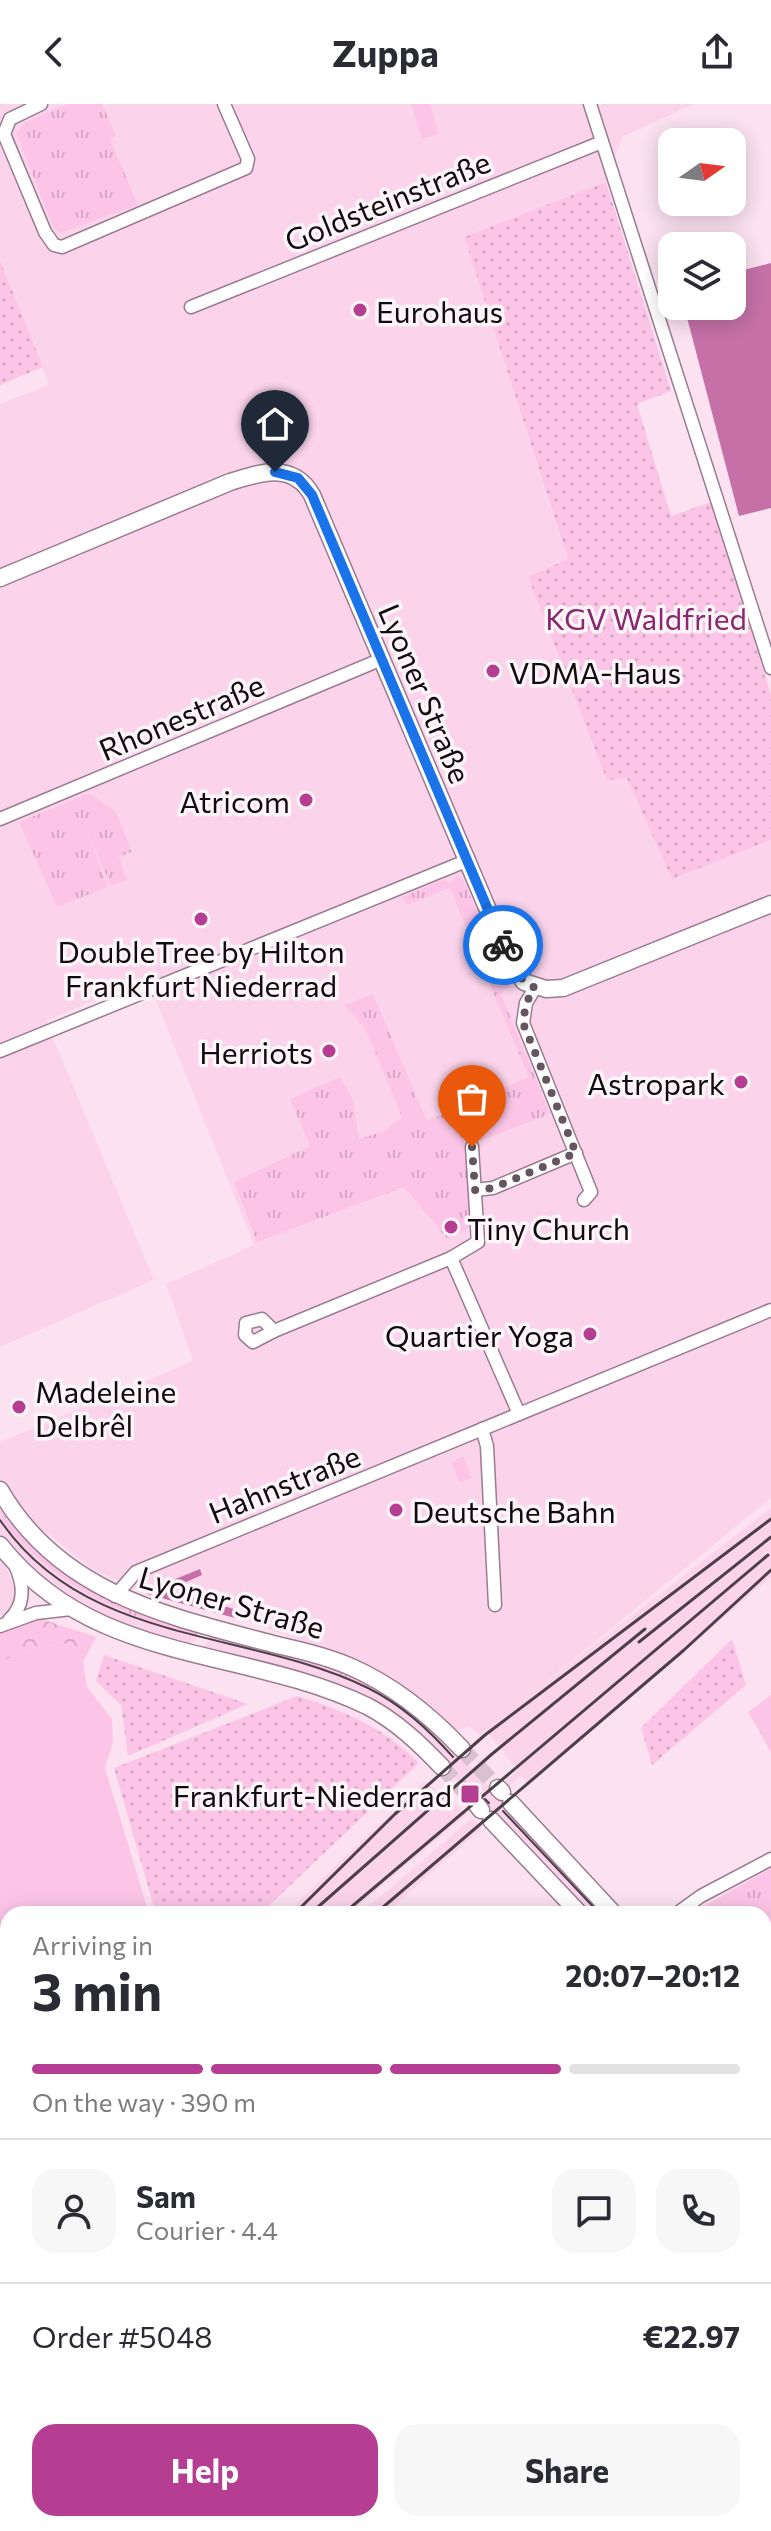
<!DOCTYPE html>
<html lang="en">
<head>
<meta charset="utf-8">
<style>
  :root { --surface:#fff; --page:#f7f7f7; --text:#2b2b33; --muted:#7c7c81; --line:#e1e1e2; --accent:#b53d92 }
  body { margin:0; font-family:Commissioner,sans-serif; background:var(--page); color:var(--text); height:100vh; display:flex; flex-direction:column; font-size:30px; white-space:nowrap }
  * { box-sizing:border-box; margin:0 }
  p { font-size:26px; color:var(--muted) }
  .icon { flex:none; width:44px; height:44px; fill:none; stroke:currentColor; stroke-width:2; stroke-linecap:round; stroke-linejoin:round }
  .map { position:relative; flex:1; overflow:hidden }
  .sheet { position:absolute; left:0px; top:1802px; width:772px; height:626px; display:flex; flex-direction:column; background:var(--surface); border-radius:24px 24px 0 0; box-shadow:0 4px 20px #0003 }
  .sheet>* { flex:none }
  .needle { width:52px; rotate:76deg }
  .tools { position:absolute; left:658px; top:24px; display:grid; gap:16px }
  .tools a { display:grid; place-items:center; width:88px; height:88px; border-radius:16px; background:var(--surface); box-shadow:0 4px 20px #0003; font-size:40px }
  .pin { position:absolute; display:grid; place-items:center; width:68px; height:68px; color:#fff; margin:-82px -34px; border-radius:50% 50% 50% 0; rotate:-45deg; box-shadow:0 0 8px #0007 }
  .pin .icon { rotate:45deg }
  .courier { position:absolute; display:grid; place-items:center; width:80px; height:80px; margin:-40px; border:6px solid #1a73e8; border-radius:50%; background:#fff; color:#222; box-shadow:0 2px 10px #0007 }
  .overview em { font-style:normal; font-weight:700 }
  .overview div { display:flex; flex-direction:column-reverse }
  .overview { display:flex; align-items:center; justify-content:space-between; height:136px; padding:0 32px }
  h1 { font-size:52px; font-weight:700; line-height:60px }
  .bar { display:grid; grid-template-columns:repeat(4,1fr); gap:12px 8px; align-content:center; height:96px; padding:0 32px }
  .bar i { height:10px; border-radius:6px; background:var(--line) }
  .bar .on { background:var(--accent) }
  .bar p { grid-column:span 4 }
  .line { display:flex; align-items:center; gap:20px; padding:0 32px; border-top:2px solid var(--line) }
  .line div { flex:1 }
  .round { display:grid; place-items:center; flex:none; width:84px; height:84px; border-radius:24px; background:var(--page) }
  .primary-button { display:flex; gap:16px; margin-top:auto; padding:16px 32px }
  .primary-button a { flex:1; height:92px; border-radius:24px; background:var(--accent); color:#fff; font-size:32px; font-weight:700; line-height:92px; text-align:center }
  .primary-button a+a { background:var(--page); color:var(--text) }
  header { display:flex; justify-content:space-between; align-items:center; height:104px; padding:0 32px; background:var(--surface); font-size:36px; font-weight:700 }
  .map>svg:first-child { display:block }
  .built { fill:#fbd4ec }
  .grass { fill:url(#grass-tufts) }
  .forest { fill:url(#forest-crowns) }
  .garden { fill:url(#garden-dots) }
  .pitch { fill:#fcc5e7 }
  .water { fill:#c571a8 }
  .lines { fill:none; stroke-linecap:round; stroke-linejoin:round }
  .major-tunnel { stroke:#d9c1cf; stroke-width:16; stroke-dasharray:16 8; stroke-linecap:butt }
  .minor-casing { stroke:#997c8e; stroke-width:15 }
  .major-casing { stroke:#997c8e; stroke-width:19 }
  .minor { stroke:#fff; stroke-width:12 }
  .major { stroke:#fff; stroke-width:16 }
  .tram { stroke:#4d3f48; stroke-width:2 }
  .rail { stroke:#4d3f48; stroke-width:3 }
  .done { stroke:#65555f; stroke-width:8; stroke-dasharray:0 14.4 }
  .route { stroke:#1a73e8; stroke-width:10 }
  .poi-dot { fill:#b53d92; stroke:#fcf6f9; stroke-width:3 }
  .labels { text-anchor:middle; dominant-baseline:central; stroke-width:7; stroke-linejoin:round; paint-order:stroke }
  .street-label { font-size:30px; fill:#130910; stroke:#fcf6f9 }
  .poi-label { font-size:30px; fill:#130910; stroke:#fcf6f9; text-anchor:start }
  .park-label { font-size:30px; fill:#8b276f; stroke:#fcf6f9 }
</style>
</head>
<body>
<header><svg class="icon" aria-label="back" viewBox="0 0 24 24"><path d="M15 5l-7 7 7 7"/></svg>Zuppa<svg class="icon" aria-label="share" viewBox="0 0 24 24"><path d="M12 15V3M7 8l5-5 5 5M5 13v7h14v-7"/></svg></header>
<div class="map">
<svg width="771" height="2427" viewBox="0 0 771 2427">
  <defs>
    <pattern id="grass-tufts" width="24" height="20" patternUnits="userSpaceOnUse" patternTransform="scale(2)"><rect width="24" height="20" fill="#fcc5e7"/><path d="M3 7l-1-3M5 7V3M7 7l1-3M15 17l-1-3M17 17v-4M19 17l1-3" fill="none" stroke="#d7a8c5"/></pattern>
    <pattern id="forest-crowns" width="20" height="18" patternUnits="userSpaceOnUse" patternTransform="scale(2)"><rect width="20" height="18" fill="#fcc5e7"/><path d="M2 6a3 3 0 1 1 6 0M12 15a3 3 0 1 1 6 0" fill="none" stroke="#d7a8c5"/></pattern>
    <pattern id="garden-dots" width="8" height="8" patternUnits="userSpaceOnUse" patternTransform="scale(2)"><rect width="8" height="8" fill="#fcc5e7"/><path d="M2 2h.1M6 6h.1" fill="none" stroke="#d7a8c5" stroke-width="1.8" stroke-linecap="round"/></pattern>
  </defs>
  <rect width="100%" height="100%" fill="#fce2f1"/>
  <g class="built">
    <path d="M0,0H694L622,33L606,78L464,134L568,456L528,474L627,673L672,775L771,736V1394L527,1593L771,1404V1473L529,1681L521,1672L509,1682L505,1678L518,1666L486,1627L479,1631L469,1622L456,1627L421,1597L367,1560L246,1517L147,1490L90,1464L48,1429L32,1442L88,1483L125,1502L197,1529L196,1536L190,1541L92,1510L16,1455L6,1463L17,1491L6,1511L0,1513V1338L193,1257L166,1180L254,1141L147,874L46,917L154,1176L0,1243V300L49,281L0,154Z"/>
    <path d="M209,1527L291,1548L383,1586L447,1636L605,1810H588L403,1621L202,1546L210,1535Z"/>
    <path d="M425,1677L467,1710L348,1810H285Z"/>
    <path d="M472,1714L481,1725L390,1805L383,1810H360Z"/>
    <path d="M8,2050V2089L0,2096V2057Z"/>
    <path d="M346,2420H403L394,2427H351Z"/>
  </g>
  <g class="grass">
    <path d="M67,0H102L116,32L110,35L138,101L61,129L53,123L16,28L26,18Z"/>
    <path d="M89,689L116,708L132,748L119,753L127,776L111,782L85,722L108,783L57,803L19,718Z"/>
    <path d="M456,771L464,777L489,835L474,843L450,784L406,801L402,793L443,776L452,779Z"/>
    <path d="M499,863L510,880L501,890L550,1010L485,1035L467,1046L478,1118L448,1136L404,1083L257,1138L234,1078L310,1042L290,995L340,973L353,995L359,1035L384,1027L402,1013L366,926L344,901L373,890L427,1017L529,973L485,869Z"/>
    <path d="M463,1353L472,1374L460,1379L451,1358Z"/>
    <path d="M0,1405C47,1472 121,1502 196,1526L197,1532C131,1514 72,1490 23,1440C14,1431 0,1419 0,1405Z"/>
    <path d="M209,1527C306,1552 370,1566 447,1636L443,1639C371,1569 303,1560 210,1535Z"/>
    <path d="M771,1591V1648L748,1608Z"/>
    <path d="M771,1764V1964L764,1956V1810H690Z"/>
  </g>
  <g class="forest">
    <path d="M44,1513L47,1517L96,1533L83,1558L63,1538L0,1557V1529Z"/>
    <path d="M0,2272L8,2297V2420H46L49,2427H0Z"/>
  </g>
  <g class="garden">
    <path d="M606,78L671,287L637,300L671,412L711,398L771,591V736L672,775L627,674L607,676L528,473L568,455L464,133Z"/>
    <path d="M0,156L43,263L0,281Z"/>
    <path d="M732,1535L746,1581L652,1661L641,1624Z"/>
    <path d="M104,1551L248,1600L128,1652L121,1601L96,1577Z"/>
    <path d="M297,1592C345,1607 383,1623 419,1659L260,1810H156L114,1664Z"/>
    <path d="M8,1952V2025L0,2031V1954Z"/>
  </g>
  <g class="pitch">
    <path d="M411,0H430L439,30L422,35Z"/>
    <path d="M63,1538L83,1558L87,1583L112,1615L113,1638L105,1664L149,1810H8V1952L0,1954V1557Z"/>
    <path d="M439,2420H551L557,2427H430Z"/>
  </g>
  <g class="water">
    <path d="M771,159V404L739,412L684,202H732V169Z"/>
    <path d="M200,1465L202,1471L168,1486L248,1509L246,1517L147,1490L146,1487Z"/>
  </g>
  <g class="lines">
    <g class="major-tunnel">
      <path d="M462,1645L498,1684"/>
      <path d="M442,1663L477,1701"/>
    </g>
    <g class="minor-casing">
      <g id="minor">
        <path d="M41,0L10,15L4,30L45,128L54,141L62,143L246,64L248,55L224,0"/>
        <path d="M590,0L771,564"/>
        <path d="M191,203L602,38"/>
        <path d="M0,715L382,555"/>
        <path d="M535,884L526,899L523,919L591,1088L584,1096"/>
        <path d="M0,947L466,757"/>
        <path d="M472,1043L478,1138L451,1154L519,1310"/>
        <path d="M475,1086L493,1084L576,1049"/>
        <path d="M262,1215L274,1227L253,1238L245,1231L246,1219Z"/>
        <path d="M274,1227L451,1154"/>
        <path d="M482,1325L487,1342L495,1501"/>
        <path d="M115,1492L136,1468L771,1206"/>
        <path d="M9,1516C26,1500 24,1481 15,1461"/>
        <path d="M0,1522L36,1509L71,1505"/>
        <path d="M676,1810L701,1792L771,1755"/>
        <path d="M764,2202L771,2209"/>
        <path d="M55,2420L59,2427"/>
        <path d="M687,2420L693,2427"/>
        <path d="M206,2427V2420"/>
        <path d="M257,2427L274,2420"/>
      </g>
    </g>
    <g class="major-casing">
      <g id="major">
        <path d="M0,474L230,378C261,368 293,358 312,391L505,846L524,878L546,885L563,884L771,800"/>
        <path d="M0,1386C59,1489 167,1512 273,1540C299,1546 325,1552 349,1562C393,1581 430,1611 462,1645"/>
        <path d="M0,1441C94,1561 242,1542 367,1602C396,1617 420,1640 442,1663"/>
        <path d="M498,1684L502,1688"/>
        <path d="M511,1699L614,1810"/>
        <path d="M477,1701L481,1706"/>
        <path d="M491,1716L580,1810"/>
        <path d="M764,1973L771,1981"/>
        <path d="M764,2007L771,2014"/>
      </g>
    </g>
    <use href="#minor" class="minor"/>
    <use href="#major" class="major"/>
    <g class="tram">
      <path d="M0,1416C86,1542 245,1524 368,1584C402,1601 428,1625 453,1653"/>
      <path d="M485,1695L489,1699"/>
      <path d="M503,1707L600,1810"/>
      <path d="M764,1993L771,2000"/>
    </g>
    <g class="rail">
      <path d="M639,1538L771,1433"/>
      <path d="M294,1810L395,1710L485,1631L771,1415"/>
      <path d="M310,1810L492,1650L645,1525"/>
      <path d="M343,1810L768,1451"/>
      <path d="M375,1810L684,1546L771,1466"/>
      <path d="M0,2063L8,2056"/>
      <path d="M0,2082L8,2075"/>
      <path d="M0,2124L8,2117"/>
    </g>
  </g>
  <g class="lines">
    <path class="done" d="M472,1043L475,1086L493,1084L576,1049L523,919L526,899L535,884L517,871L503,841"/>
    <path class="route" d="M275,368L298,374L312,391L503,841"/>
  </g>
  <g class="poi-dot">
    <circle cx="360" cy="206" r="8"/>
    <circle cx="493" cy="567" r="8"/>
    <circle cx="306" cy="696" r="8"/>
    <circle cx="201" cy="815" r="8"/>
    <circle cx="329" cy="947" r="8"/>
    <circle cx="741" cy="978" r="8"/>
    <circle cx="451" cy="1123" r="8"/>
    <circle cx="590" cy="1230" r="8"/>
    <circle cx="19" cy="1303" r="8"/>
    <circle cx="396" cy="1406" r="8"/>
    <rect x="460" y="1680" width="20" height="20" rx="4"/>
  </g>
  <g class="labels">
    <g class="street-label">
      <text transform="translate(387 96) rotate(-22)">Goldsteinstraße</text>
      <text transform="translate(426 589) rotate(67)">Lyoner Straße</text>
      <text transform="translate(181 612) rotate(-23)">Rhonestraße</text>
      <text transform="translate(284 1379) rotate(-22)">Hahnstraße</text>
      <text transform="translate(232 1497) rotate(16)">Lyoner Straße</text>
    </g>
    <g class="poi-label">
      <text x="376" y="206">Eurohaus</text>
      <text x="509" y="567">VDMA-Haus</text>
      <text x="290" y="696" text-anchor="end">Atricom</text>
      <text x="201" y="846" text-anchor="middle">DoubleTree by Hilton<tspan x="201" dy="34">Frankfurt Niederrad</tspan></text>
      <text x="313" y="947" text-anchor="end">Herriots</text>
      <text x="725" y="978" text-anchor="end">Astropark</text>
      <text x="467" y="1123">Tiny Church</text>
      <text x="574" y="1230" text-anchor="end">Quartier Yoga</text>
      <text x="35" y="1286">Madeleine<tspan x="35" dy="34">Delbrêl</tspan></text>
      <text x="412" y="1406">Deutsche Bahn</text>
      <text x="452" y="1690" text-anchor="end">Frankfurt-Niederrad</text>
    </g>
    <g class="park-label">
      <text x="646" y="513">KGV Waldfried</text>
    </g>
  </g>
</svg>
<div class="tools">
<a><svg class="needle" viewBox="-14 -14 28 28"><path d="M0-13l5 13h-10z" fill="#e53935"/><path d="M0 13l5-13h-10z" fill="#7c7c81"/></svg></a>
<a><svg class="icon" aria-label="layers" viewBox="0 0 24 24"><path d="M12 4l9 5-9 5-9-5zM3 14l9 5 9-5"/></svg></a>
</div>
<div class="pin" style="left:472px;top:1043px;background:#ea580c"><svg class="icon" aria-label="bag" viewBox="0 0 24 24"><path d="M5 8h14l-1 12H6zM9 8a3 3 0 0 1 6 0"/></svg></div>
<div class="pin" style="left:275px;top:368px;background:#1f2937"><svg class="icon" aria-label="home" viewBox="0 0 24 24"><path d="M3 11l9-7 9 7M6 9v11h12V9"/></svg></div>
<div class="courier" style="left:503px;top:841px"><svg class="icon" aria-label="bike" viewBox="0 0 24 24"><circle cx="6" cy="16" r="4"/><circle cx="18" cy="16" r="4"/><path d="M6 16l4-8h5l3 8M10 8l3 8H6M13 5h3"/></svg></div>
<section class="sheet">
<div class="overview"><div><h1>3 min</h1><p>Arriving in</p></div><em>20:07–20:12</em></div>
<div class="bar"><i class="on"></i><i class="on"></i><i class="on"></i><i></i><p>On the way · 390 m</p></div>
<div class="line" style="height:144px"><a class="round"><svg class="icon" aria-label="person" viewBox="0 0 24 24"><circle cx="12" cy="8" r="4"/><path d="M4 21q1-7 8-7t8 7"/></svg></a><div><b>Sam</b><p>Courier · 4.4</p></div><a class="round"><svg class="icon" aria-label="chat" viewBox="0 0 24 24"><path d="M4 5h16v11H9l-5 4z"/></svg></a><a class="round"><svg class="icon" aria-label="phone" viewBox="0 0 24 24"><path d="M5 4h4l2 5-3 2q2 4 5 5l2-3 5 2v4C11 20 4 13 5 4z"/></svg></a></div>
<div class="line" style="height:104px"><div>Order #5048</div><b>€22.97</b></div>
<div class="primary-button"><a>Help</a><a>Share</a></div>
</section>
</div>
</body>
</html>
